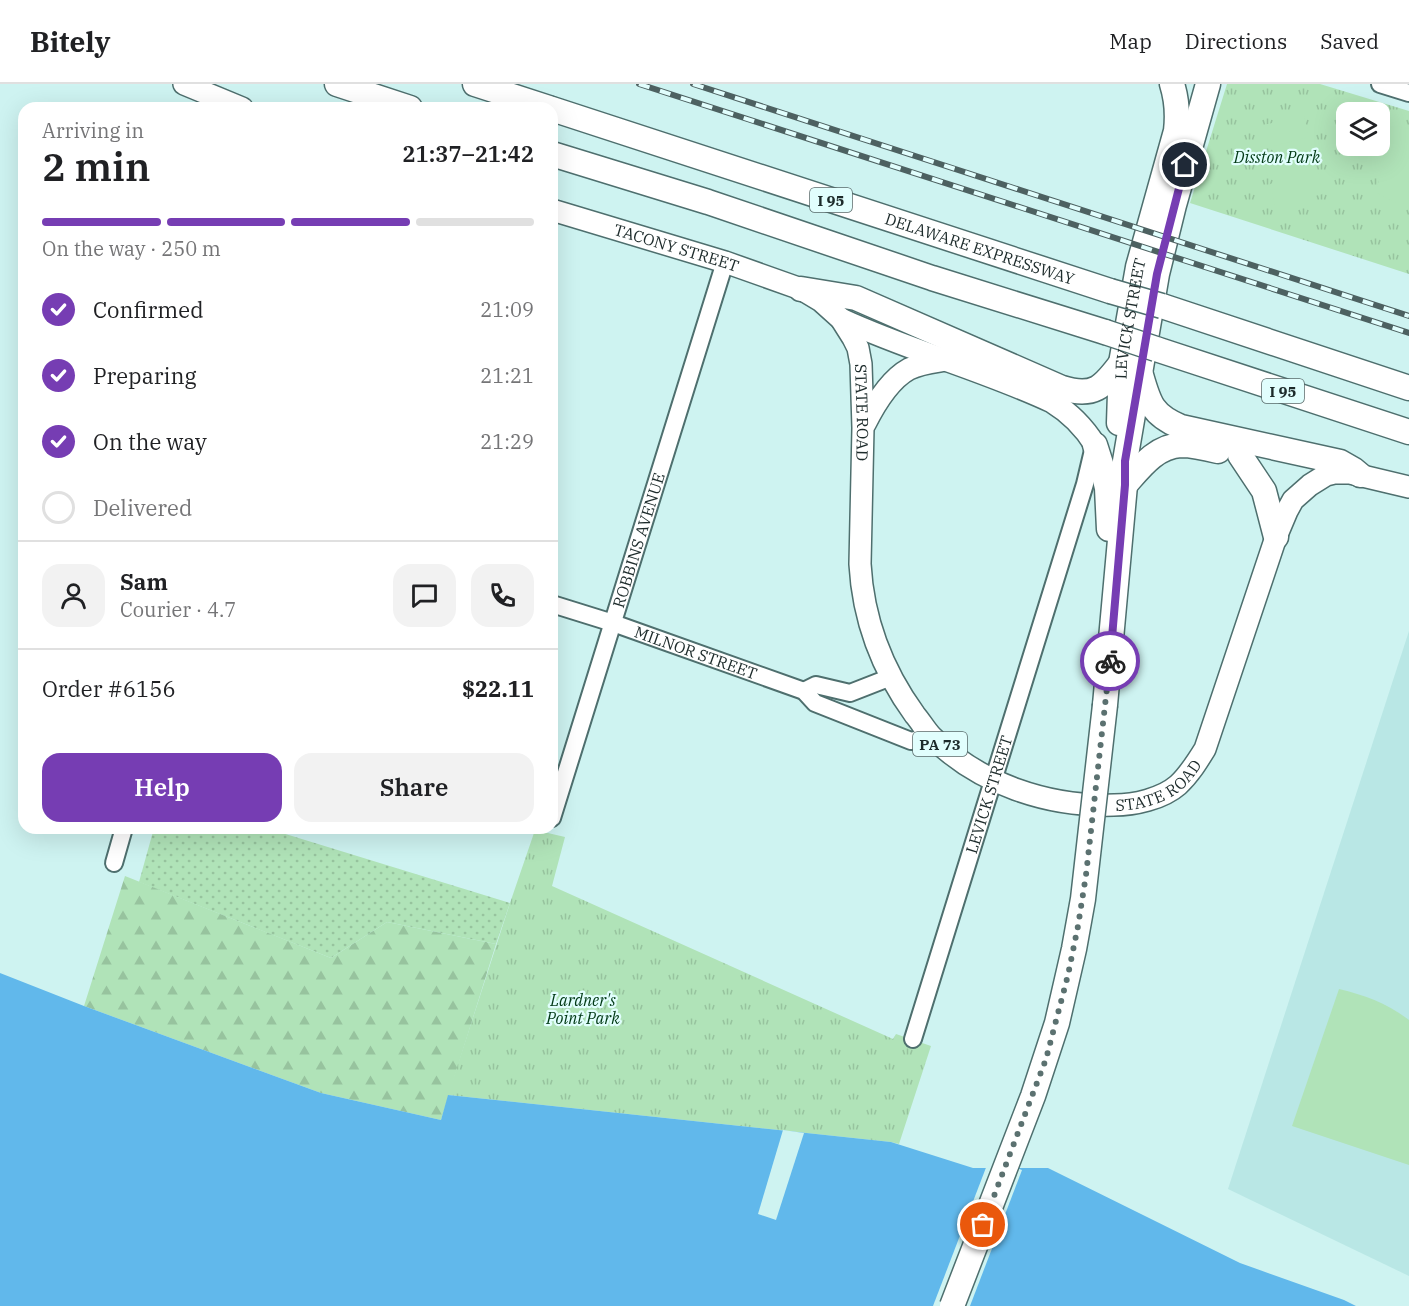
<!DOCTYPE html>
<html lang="en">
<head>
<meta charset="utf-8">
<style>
  :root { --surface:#fff; --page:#f2f2f2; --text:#202124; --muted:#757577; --line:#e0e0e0; --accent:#763db3 }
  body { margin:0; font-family:"IBM Plex Serif",serif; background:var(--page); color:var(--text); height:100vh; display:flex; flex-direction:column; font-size:22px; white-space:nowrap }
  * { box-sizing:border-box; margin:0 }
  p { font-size:20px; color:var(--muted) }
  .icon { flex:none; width:33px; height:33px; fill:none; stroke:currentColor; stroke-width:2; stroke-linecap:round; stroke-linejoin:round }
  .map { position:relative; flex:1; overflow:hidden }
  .sheet { position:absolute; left:18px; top:18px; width:540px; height:732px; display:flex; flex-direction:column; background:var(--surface); border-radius:18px; box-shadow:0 6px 24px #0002 }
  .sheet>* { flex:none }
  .buttons { position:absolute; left:1336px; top:18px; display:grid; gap:12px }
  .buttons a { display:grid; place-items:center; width:54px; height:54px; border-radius:12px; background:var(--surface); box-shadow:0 6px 24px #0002; font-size:30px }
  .pin { position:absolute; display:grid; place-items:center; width:51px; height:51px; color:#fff; margin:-26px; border:3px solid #fff; border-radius:50%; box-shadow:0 2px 6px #0007 }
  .courier { position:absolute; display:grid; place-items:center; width:60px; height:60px; margin:-30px; border:4px solid #763db3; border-radius:50%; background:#fff; color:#222; box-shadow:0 2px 8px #0007 }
  .overview em { font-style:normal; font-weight:600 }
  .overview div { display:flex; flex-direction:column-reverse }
  .overview { display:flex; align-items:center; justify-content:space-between; height:102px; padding:0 24px }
  h1 { font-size:39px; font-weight:600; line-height:45px }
  .bar { display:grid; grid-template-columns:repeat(4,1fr); gap:9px 6px; align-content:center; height:72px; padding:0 24px }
  .bar i { height:8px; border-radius:4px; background:var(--line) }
  .bar .on { background:var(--accent) }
  .bar p { grid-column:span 4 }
  .line { display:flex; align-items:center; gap:15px; padding:0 24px; border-top:2px solid var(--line) }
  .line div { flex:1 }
  .round { display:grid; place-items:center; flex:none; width:63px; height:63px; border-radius:18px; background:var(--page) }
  ol { padding:0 24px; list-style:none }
  li { display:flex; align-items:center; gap:18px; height:66px }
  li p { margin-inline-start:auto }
  li .icon { padding:6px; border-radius:50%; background:var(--accent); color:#fff; stroke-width:4 }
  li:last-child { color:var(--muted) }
  li i { width:33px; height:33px; border:3px solid var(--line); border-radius:50% }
  .button { display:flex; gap:12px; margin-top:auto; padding:12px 24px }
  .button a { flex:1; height:69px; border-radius:18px; background:var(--accent); color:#fff; font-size:24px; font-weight:600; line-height:69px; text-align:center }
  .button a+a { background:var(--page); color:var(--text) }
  header { display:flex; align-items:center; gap:36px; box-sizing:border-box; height:84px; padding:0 30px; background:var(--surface); border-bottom:2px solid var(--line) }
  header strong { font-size:28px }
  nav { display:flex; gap:33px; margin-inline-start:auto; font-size:21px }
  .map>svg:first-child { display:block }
  .built { fill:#b9e7e5 }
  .grass { fill:url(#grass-dots) }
  .forest { fill:url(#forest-firs) }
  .park { fill:url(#park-tufts); fill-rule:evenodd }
  .pitch { fill:#b0e3b8 }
  .water { fill:#61b8eb }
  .pier { fill:#cef3f1 }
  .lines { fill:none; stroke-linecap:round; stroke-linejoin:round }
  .minor-casing { stroke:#4e6f6e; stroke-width:20 }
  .major-casing { stroke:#4e6f6e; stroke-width:24 }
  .highway-casing { stroke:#4e6f6e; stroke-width:27 }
  .minor { stroke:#fff; stroke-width:16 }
  .major { stroke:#fff; stroke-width:21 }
  .highway { stroke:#fff; stroke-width:24 }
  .rail-casing { stroke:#4d6161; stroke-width:6 }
  .rail { stroke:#e1fefd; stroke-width:4; stroke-dasharray:11; stroke-linecap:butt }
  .highway-bridge-casing { stroke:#4e6f6e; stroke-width:27; stroke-linecap:butt }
  .highway-bridge { stroke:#fff; stroke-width:24 }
  .done { stroke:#5b7170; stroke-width:6; stroke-dasharray:0 10.8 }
  .route { stroke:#763db3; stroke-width:8 }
  .labels { text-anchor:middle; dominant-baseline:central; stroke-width:4.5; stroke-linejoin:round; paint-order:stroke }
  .shield { fill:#e1fefd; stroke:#586a6a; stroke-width:1.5 }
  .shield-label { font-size:15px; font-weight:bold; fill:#1d2b2b }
  .park-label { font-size:16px; font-style:italic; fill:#003914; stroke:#e1fefd }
  .street-label { font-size:16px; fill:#1d2b2b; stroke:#e1fefd }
</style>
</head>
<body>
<header>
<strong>Bitely</strong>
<nav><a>Map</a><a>Directions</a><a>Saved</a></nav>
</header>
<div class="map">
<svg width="1409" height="1222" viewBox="0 0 1409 1222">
  <defs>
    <pattern id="grass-dots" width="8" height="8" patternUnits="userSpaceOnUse" patternTransform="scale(1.5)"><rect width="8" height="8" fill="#b0e3b8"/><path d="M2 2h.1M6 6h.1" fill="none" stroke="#97c39e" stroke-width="1.8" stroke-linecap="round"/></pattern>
    <pattern id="forest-firs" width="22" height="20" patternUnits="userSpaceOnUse" patternTransform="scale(1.5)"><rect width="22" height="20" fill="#b0e3b8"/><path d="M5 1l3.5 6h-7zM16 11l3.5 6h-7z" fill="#97c39e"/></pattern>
    <pattern id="park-tufts" width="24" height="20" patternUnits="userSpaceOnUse" patternTransform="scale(1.5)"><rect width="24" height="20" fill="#b0e3b8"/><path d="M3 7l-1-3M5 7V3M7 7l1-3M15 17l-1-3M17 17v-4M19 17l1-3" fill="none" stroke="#97c39e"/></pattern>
  </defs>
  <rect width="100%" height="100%" fill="#cef3f1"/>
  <path class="built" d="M1409,547V1192L1228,1105Z"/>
  <path class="grass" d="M154,744H266L510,819L496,860L387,838L331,874L139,798Z"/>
  <path class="forest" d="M125,792L331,874L387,838L496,860L441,1036L321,1009L84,922Z"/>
  <g class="park">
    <path d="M1227,0H1320L1409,27V190L1190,119ZM1347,28H1380V62H1347Z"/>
    <path d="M535,746L565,753L552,802L893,955L896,950L931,962L899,1060L891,1058L448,1011L510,819Z"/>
  </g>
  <g class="pitch">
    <path d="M1304,31L1309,53L1262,65L1256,43Z"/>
    <path d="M1392,41L1409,45V120L1393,118L1376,108Z"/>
    <path d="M1311,59L1316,81L1268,93L1263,71Z"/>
    <path d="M1318,88L1323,110L1275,122L1270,100Z"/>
    <path d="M1339,905C1365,911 1388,920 1409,936V1081L1292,1042Z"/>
  </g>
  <path class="water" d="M0,889L84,922L321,1009L441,1036L448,1011L891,1058L973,1084H1048L1240,1179L1344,1216L1356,1222H0Z"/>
  <g class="pier">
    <path d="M783,1046L804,1049L776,1136L758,1130Z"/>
    <path d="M987,1081H1008L1022,1086L970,1222H933Z"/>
  </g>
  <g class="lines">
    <g class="minor-casing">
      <g id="minor">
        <path d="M1380,0L1409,9"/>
        <path id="s1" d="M552,520L613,539L804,607L815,619L911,657L931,652"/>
        <path d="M804,607L816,601L850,609L891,593"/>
        <path id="s2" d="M552,734L725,178"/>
        <path d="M114,779L124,744"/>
        <path id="s3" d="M913,955L1085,400L1094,362"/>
      </g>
    </g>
    <g class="major-casing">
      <g id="major">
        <path d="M184,0L242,24"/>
        <path id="s4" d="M552,126L725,178L801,205L821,217L841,235L853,254L858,264L861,280L863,344L860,480C863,535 883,587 915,631C921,638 926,647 932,653C979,700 1048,723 1114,721C1134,721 1162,715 1178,701C1189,691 1197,678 1205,665L1276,453L1287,427L1293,416L1310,401L1326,391L1334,389H1350L1409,403"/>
        <path d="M841,235C910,267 984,286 1052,318C1070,329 1084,343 1095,361"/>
        <path d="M865,340C875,320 889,296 909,285C921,279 934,278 946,276"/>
      </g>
    </g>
    <g class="highway-casing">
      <g id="highway">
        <path d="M337,0L410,24"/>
        <path d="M475,0L549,24"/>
        <path id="s5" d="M552,25L1110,207"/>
        <path d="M552,70L708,118L932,194L1105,248"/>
        <path d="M801,205L856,214L1062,304C1094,314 1103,303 1121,279"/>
        <path d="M1162,222L1409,304"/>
        <path d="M1156,265L1409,348"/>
        <path d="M1141,291C1149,319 1152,331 1181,343L1340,378L1354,386L1360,391"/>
        <path id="s6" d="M1119,339L1121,279L1138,183L1176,47C1178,30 1177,16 1172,0"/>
        <path d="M1095,361L1102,383L1107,404L1109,445"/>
        <path d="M1240,371L1264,407L1276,453"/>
        <path d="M1125,401C1140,384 1156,362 1181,361C1193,361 1206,364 1218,367"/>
        <path d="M1105,621L1125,401V377L1157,190L1174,121L1208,0"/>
      </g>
    </g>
    <use href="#minor" class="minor"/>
    <use href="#major" class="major"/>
    <use href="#highway" class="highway"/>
    <g class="rail-casing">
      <g id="rail">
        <path d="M639,0L1409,249"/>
        <path d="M693,0L1409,232"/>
      </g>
    </g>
    <use href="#rail" class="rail"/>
    <g class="highway-bridge-casing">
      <g id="highway-bridge">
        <path d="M1110,207L1162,222"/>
        <path d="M1105,248L1156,265"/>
        <path d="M952,1222L1033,1012L1057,939L1074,865L1083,815L1105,621"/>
      </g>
    </g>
    <use href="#highway-bridge" class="highway-bridge"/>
  </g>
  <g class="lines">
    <path class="done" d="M983,1141L1046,975L1068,891L1078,842L1086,791L1110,577"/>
    <path class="route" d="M1110,577L1125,401V377L1157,190L1185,81"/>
  </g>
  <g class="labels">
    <g class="shield">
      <rect x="810" y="104" width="42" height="24" rx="4.5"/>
      <rect x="1262" y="295" width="42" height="24" rx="4.5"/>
      <rect x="913" y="648" width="54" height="24" rx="4.5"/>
    </g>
    <g class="shield-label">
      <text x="831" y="116">I 95</text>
      <text x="1283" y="307">I 95</text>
      <text x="940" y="660">PA 73</text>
    </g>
    <g class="park-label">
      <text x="1277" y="73">Disston Park</text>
      <text x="583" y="916">Lardner's<tspan x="583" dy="18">Point Park</tspan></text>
    </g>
    <g class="street-label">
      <text stroke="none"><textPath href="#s4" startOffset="130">TACONY STREET</textPath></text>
      <text stroke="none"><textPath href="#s5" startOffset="450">DELAWARE EXPRESSWAY</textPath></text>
      <text stroke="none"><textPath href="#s6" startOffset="105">LEVICK STREET</textPath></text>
      <text stroke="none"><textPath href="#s4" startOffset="410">STATE ROAD</textPath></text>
      <text stroke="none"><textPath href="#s2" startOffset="291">ROBBINS AVENUE</textPath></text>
      <text stroke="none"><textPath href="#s1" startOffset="152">MILNOR STREET</textPath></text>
      <text stroke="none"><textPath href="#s4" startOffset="1002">STATE ROAD</textPath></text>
      <text stroke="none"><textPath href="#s3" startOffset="256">LEVICK STREET</textPath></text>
    </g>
  </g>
</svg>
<div class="buttons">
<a><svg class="icon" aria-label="layers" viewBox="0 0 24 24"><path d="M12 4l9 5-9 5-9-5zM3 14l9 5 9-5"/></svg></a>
</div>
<div class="pin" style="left:983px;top:1141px;background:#ea580c"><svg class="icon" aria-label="bag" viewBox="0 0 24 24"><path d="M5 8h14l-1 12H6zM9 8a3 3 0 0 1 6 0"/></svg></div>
<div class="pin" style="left:1185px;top:81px;background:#1f2937"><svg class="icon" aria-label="home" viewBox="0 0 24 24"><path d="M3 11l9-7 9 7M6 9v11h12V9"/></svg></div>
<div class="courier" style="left:1110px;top:577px"><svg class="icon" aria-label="bike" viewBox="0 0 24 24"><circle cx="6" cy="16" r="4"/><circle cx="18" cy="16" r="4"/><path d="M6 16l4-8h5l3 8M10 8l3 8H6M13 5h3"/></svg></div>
<section class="sheet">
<div class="overview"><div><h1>2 min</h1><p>Arriving in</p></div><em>21:37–21:42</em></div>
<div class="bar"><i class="on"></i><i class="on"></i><i class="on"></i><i></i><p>On the way · 250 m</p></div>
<ol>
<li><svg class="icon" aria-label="check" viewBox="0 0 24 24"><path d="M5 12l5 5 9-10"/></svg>Confirmed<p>21:09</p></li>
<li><svg class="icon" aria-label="check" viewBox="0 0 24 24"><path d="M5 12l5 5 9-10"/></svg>Preparing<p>21:21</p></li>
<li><svg class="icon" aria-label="check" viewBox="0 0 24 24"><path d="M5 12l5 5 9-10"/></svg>On the way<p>21:29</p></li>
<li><i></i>Delivered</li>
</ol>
<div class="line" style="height:108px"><a class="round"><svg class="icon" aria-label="person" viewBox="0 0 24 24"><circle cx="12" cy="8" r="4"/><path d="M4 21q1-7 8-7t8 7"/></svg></a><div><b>Sam</b><p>Courier · 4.7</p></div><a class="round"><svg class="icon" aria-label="chat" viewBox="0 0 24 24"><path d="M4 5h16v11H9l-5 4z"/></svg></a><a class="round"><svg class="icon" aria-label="phone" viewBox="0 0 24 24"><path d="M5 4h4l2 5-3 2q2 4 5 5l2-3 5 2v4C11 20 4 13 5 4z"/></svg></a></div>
<div class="line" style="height:78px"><div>Order #6156</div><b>$22.11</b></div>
<div class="button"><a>Help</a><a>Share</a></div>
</section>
</div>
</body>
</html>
